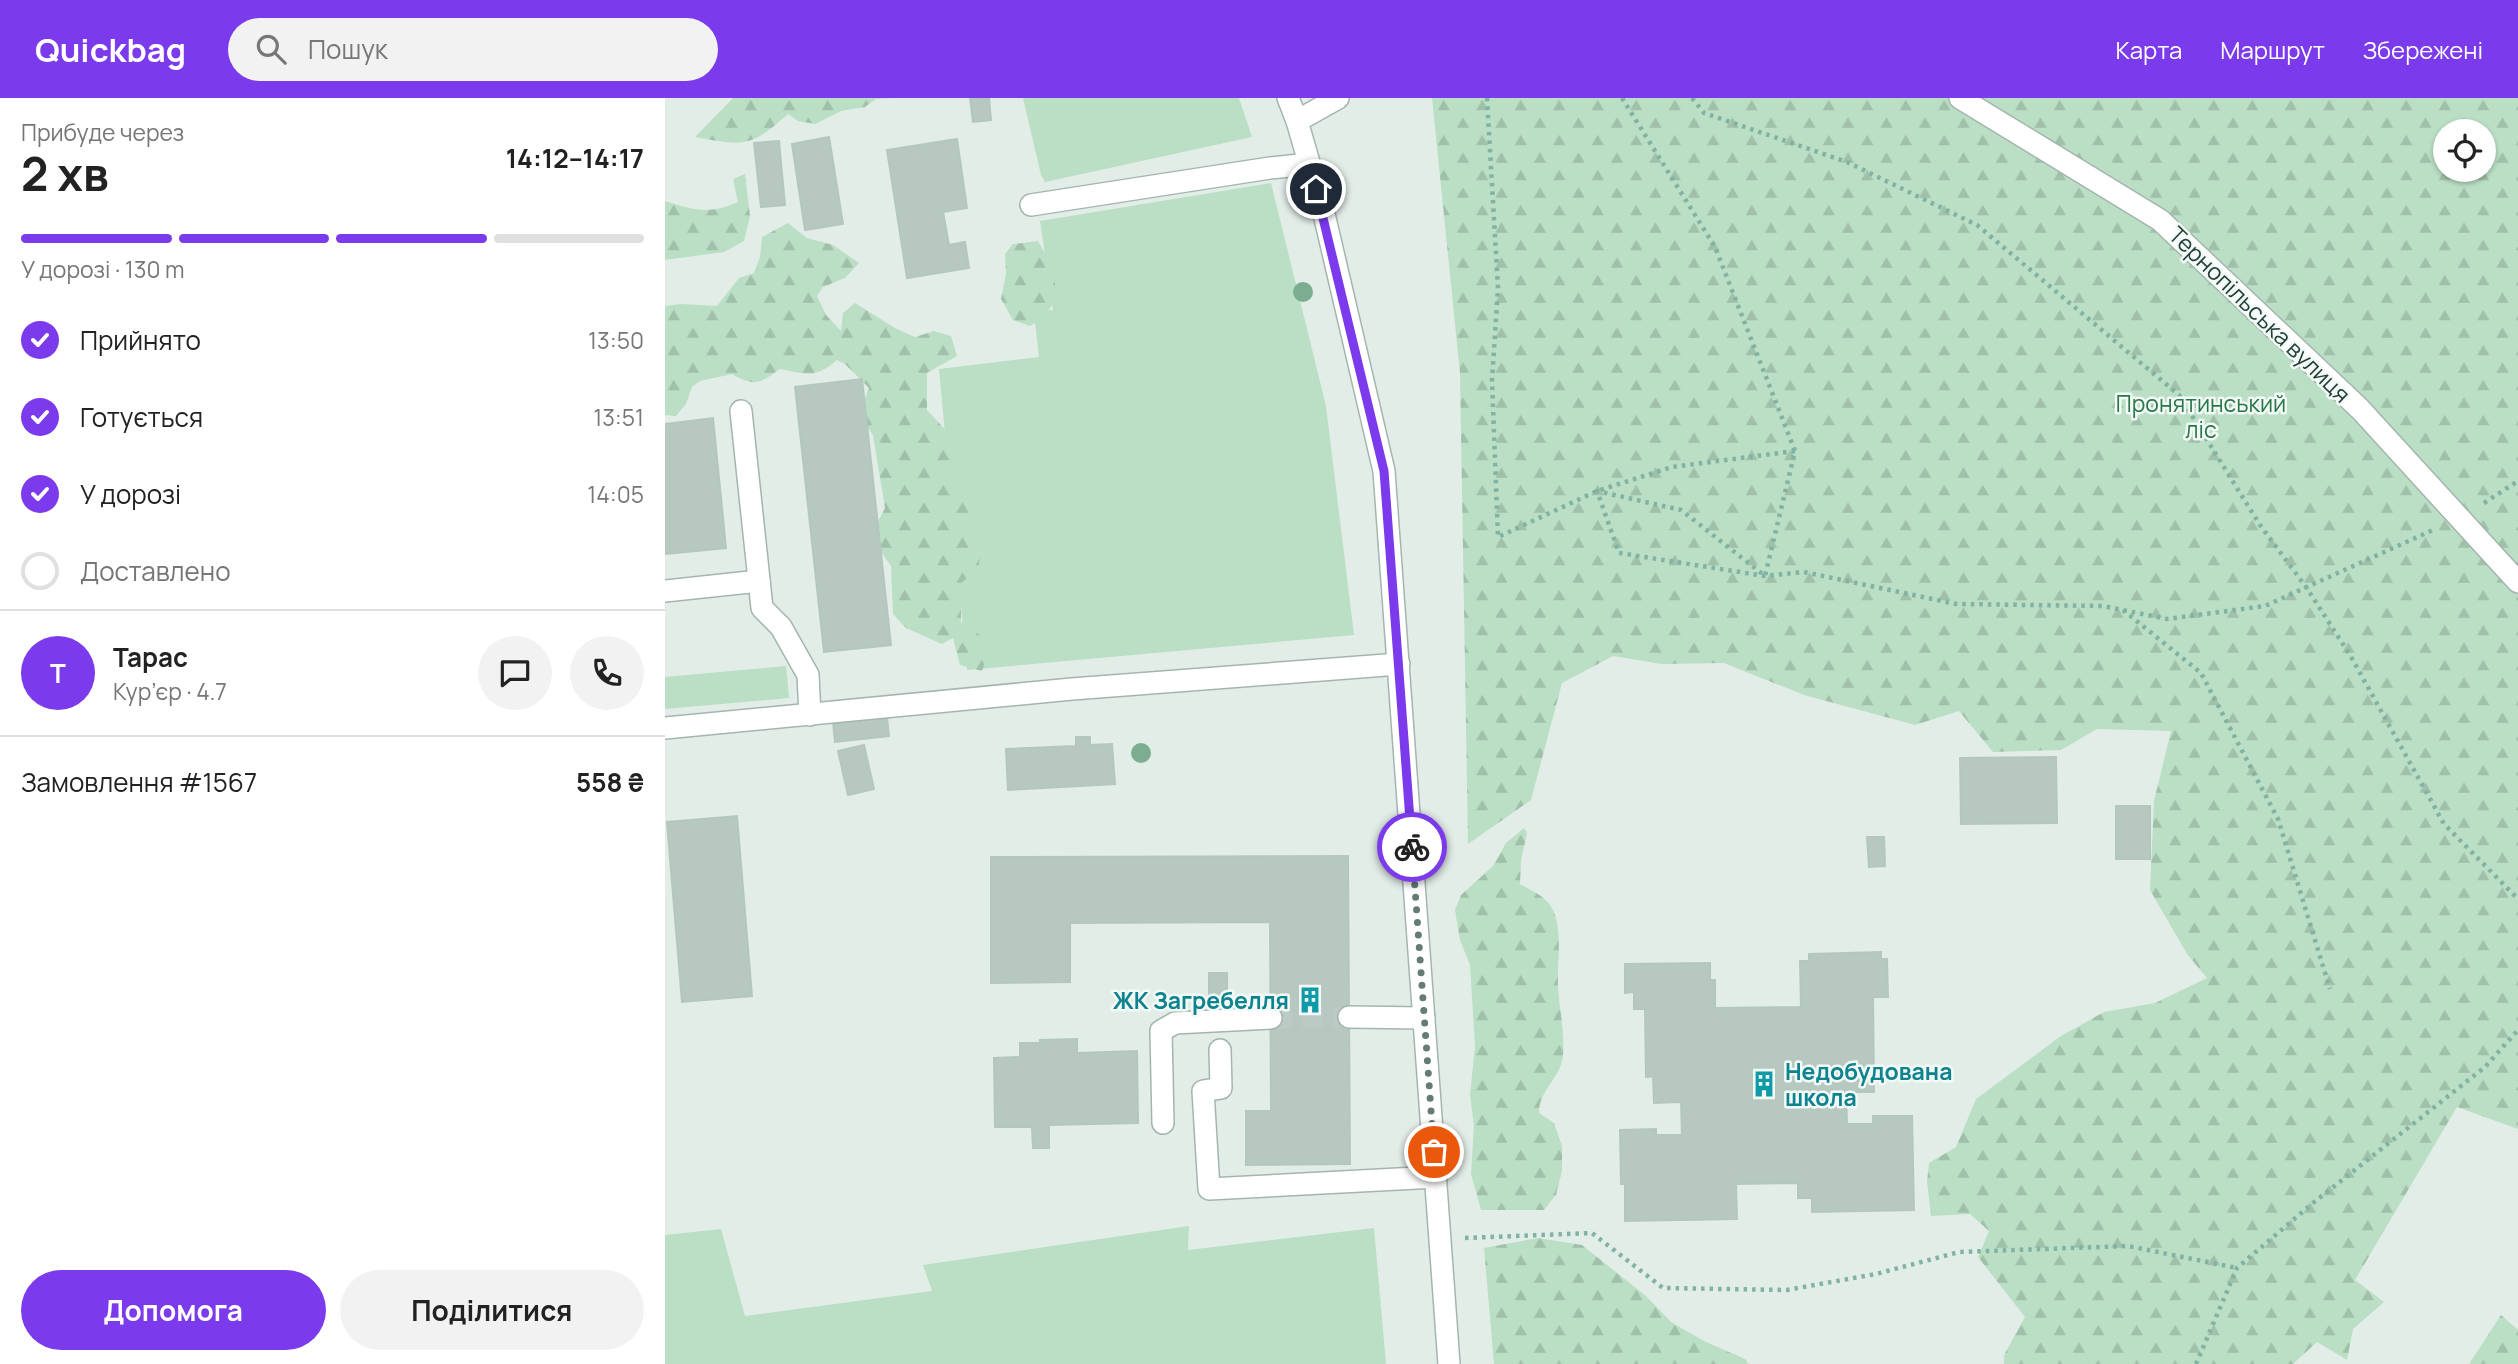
<!DOCTYPE html>
<html lang="uk">
<head>
<meta charset="utf-8">
<style>
  :root { --surface:#fff; --page:#f2f2f2; --text:#222; --muted:#767676; --line:#e0e0e0; --accent:#7c3aed }
  body { margin:0; font-family:Manrope,sans-serif; background:var(--page); color:var(--text); height:100vh; display:flex; flex-direction:column; font-size:26px; white-space:nowrap }
  * { box-sizing:border-box; margin:0 }
  p { font-size:23px; color:var(--muted) }
  .icon { flex:none; width:38px; height:38px; fill:none; stroke:currentColor; stroke-width:2; stroke-linecap:round; stroke-linejoin:round }
  .map { position:relative; flex:1; overflow:hidden }
  .details { display:flex; flex-direction:column; background:var(--surface); width:665px }
  .details>* { flex:none }
  .tools { position:absolute; left:1768px; top:21px; display:grid; gap:14px }
  .tools a { display:grid; place-items:center; width:63px; height:63px; border-radius:50%; background:var(--surface); box-shadow:0 2px 5px #0004; font-size:35px }
  .pin { position:absolute; display:grid; place-items:center; width:60px; height:60px; color:#fff; margin:-30px; border:4px solid #fff; border-radius:50%; box-shadow:0 2px 7px #0007 }
  .courier { position:absolute; display:grid; place-items:center; width:70px; height:70px; margin:-35px; border:5px solid #7c3aed; border-radius:50%; background:#fff; color:#222; box-shadow:0 2px 9px #0007 }
  .head em { font-style:normal; font-weight:700 }
  .head div { display:flex; flex-direction:column-reverse }
  .head { display:flex; align-items:center; justify-content:space-between; height:119px; padding:0 21px }
  h1 { font-size:46px; font-weight:700; line-height:52px }
  .bar { display:grid; grid-template-columns:repeat(4,1fr); gap:10px 7px; align-content:center; height:84px; padding:0 21px }
  .bar i { height:9px; border-radius:5px; background:var(--line) }
  .bar .current { background:var(--accent) }
  .bar p { grid-column:span 4 }
  .line { display:flex; align-items:center; gap:18px; padding:0 21px; border-top:2px solid var(--line) }
  .line div { flex:1 }
  .round { display:grid; place-items:center; flex:none; width:74px; height:74px; border-radius:37px; background:var(--page) }
  ol { padding:0 21px; list-style:none }
  li { display:flex; align-items:center; gap:21px; height:77px }
  li p { margin-inline-start:auto }
  li .icon { padding:7px; border-radius:50%; background:var(--accent); color:#fff; stroke-width:4 }
  li:last-child { color:var(--muted) }
  li i { width:38px; height:38px; border:4px solid var(--line); border-radius:50% }
  .cta { display:flex; gap:14px; margin-top:auto; padding:14px 21px }
  .cta a { flex:1; height:80px; border-radius:42px; background:var(--accent); color:#fff; font-size:28px; font-weight:700; line-height:80px; text-align:center }
  .cta a+a { background:var(--page); color:var(--text) }
  header { display:flex; align-items:center; gap:42px; box-sizing:border-box; height:98px; padding:0 35px; background:var(--accent); color:#fff }
  header strong { font-size:33px }
  nav { display:flex; gap:38px; margin-inline-start:auto; font-size:24px }
  .search { width:490px; height:63px; background:var(--page); display:flex; align-items:center; gap:18px; box-sizing:border-box; padding:0 24px; border-radius:38px; color:var(--muted); font-size:26px }
  main { display:flex; flex:1; min-height:0 }
  .map>svg:first-child { display:block }
  .green { fill:#badfc4 }
  .forest { fill:url(#forest-firs); fill-rule:evenodd }
  .building { fill:#b7c8c1; stroke:#b4c7bf; stroke-width:2 }
  .lines { fill:none; stroke-linecap:round; stroke-linejoin:round }
  .minor-tunnel { stroke:#bbcac5; stroke-width:21; stroke-dasharray:21 10; stroke-linecap:butt }
  .minor-casing { stroke:#a4b5af; stroke-width:24 }
  .path { stroke:#81b2a3; stroke-width:4.5; stroke-dasharray:3.5 5; stroke-linecap:butt }
  .minor { stroke:#fff; stroke-width:21 }
  .tree { fill:#7cad90 }
  .done { stroke:#657c75; stroke-width:7; stroke-dasharray:0 12.6 }
  .route { stroke:#7c3aed; stroke-width:9 }
  .labels { text-anchor:middle; dominant-baseline:central; stroke-width:5; stroke-linejoin:round; paint-order:stroke }
  .street-label { font-size:23px; fill:#213f37; stroke:#f3f9f6 }
  .park-label { font-size:23px; fill:#297848; stroke:#f3f9f6 }
  .culture-label { font-size:23px; font-weight:bold; fill:#0d838f; stroke:#f3f9f6; text-anchor:end }
</style>
</head>
<body>
<header>
<strong>Quickbag</strong>
<div class="search"><svg class="icon" aria-label="search" viewBox="0 0 24 24"><circle cx="10" cy="10" r="6"/><path d="M15 15l6 6"/></svg>Пошук</div>
<nav><a>Карта</a><a>Маршрут</a><a>Збережені</a></nav>
</header>
<main>
<section class="details">
<div class="head"><div><h1>2 хв</h1><p>Прибуде через</p></div><em>14:12–14:17</em></div>
<div class="bar"><i class="current"></i><i class="current"></i><i class="current"></i><i></i><p>У дорозі · 130 m</p></div>
<ol>
<li><svg class="icon" aria-label="check" viewBox="0 0 24 24"><path d="M5 12l5 5 9-10"/></svg>Прийнято<p>13:50</p></li>
<li><svg class="icon" aria-label="check" viewBox="0 0 24 24"><path d="M5 12l5 5 9-10"/></svg>Готується<p>13:51</p></li>
<li><svg class="icon" aria-label="check" viewBox="0 0 24 24"><path d="M5 12l5 5 9-10"/></svg>У дорозі<p>14:05</p></li>
<li><i></i>Доставлено</li>
</ol>
<div class="line" style="height:126px"><b class="round" style="background:var(--accent);color:#fff">Т</b><div><b>Тарас</b><p>Кур’єр · 4.7</p></div><a class="round"><svg class="icon" aria-label="chat" viewBox="0 0 24 24"><path d="M4 5h16v11H9l-5 4z"/></svg></a><a class="round"><svg class="icon" aria-label="phone" viewBox="0 0 24 24"><path d="M5 4h4l2 5-3 2q2 4 5 5l2-3 5 2v4C11 20 4 13 5 4z"/></svg></a></div>
<div class="line" style="height:91px"><div>Замовлення #1567</div><b>558 ₴</b></div>
<div class="cta"><a>Допомога</a><a>Поділитися</a></div>
</section>
<div class="map">
<svg width="1853" height="1266" viewBox="0 0 1853 1266">
  <defs>
    <pattern id="forest-firs" width="22" height="20" patternUnits="userSpaceOnUse" patternTransform="scale(1.75)"><rect width="22" height="20" fill="#badfc4"/><path d="M5 1l3.5 6h-7zM16 11l3.5 6h-7z" fill="#a0c0a9"/></pattern>
  </defs>
  <rect width="100%" height="100%" fill="#e2ede8"/>
  <g class="green">
    <path d="M358,0H574L587,39L380,84L376,77Z"/>
    <path d="M606,85L661,308L689,537L302,572L274,271L374,259L369,214L388,212L375,123Z"/>
    <path d="M121,568L124,600L0,611V579Z"/>
    <path d="M524,1128L523,1152L709,1130L721,1266H0V1137L56,1131L80,1218L267,1193L258,1167Z"/>
  </g>
  <g class="forest">
    <path d="M68,0H231L211,1L200,9L176,13L150,26L133,23L123,16C85,50 79,48 30,39Z"/>
    <path d="M767,0H1853V1031L1792,1009L1690,1182L1719,1204L1688,1231L1682,1262L1652,1244L1628,1266H1339V1257L1360,1219L1313,1159L1324,1133L1305,1116L1266,1118L1262,1083L1264,1065L1291,1049L1311,1001L1396,938L1439,914L1490,905L1542,880L1522,856L1485,792L1489,703L1506,633L1432,631L1396,652L1328,654L1294,613L1250,627L1139,597L1059,565L996,566L948,558L897,585L866,702L803,746L795,275ZM1780,33H1818V72H1780Z"/>
    <path d="M80,76L85,118L79,143L59,154L0,162V103C28,112 44,117 73,104L68,81Z"/>
    <path d="M123,125L142,140L168,147L194,165L180,180L158,189L152,198L161,217L176,233L178,215L190,205L230,230L250,239L269,233L286,238L292,258L262,275V312L286,338V379L309,398L305,434L316,451L313,472L296,485V524L322,542V558L317,573L295,567L288,540L277,546L241,530L228,516L226,468L205,439L220,410L208,337L194,317L204,290L180,266L172,262C150,281 141,276 115,271C94,286 90,289 67,276L35,283L27,289L21,306L11,318L0,317V208L16,206L52,208L74,180L89,175L95,159L97,139Z"/>
    <path d="M373,143C392,174 403,208 365,228L348,222L336,201L341,176L340,156L348,146Z"/>
    <path d="M859,730L862,735L856,762L855,786C868,794 881,798 888,812C898,834 892,864 893,887C894,909 900,935 898,957C896,981 874,991 874,1015L889,1025L897,1048V1073L891,1097L879,1112H816L806,1076L809,1027L805,997L810,948L805,867L795,842L790,812L796,797L828,768L841,745Z"/>
    <path d="M873,1140L917,1147L981,1198L1006,1224L1039,1243L1080,1261L1084,1266H829L819,1150Z"/>
    <path d="M1836,1217L1853,1232V1266H1804Z"/>
  </g>
  <g class="building">
    <path d="M305,0H324L326,22L308,24Z"/>
    <path d="M164,39L178,126L140,132L127,46Z"/>
    <path d="M292,41L302,110L278,114L284,147L300,144L304,170L242,180L222,52Z"/>
    <path d="M114,43L120,107L96,109L89,45Z"/>
    <path d="M197,281L226,547L159,554L130,289Z"/>
    <path d="M48,320L61,450L0,456V326Z"/>
    <path d="M222,619L224,638L170,644L168,624Z"/>
    <path d="M411,639H425V647L447,646L450,686L343,692L341,651L411,648Z"/>
    <path d="M199,647L209,691L183,697L173,653Z"/>
    <path d="M1391,659L1392,725L1296,726L1295,660Z"/>
    <rect x="1451" y="708" width="34" height="53"/>
    <path d="M72,718L87,898L17,904L2,724Z"/>
    <path d="M1202,739H1219L1220,768L1204,769Z"/>
    <path d="M683,758L685,1066L581,1067V1013H606L605,824L405,825V884L326,885V759Z"/>
    <path d="M1216,854V861H1222L1223,899H1208L1209,994H1181L1182,1026H1208V1018H1247L1249,1112L1147,1114V1100H1133V1085L1071,1086L1072,1121L960,1123V1086H956L955,1032L991,1031V1037H1017L1016,1004L989,1005L988,978L981,979L980,911H969V894L960,895V866L1045,865V882H1050V910L1136,909L1135,863H1144V856Z"/>
    <rect x="544" y="875" width="18" height="25"/>
    <path d="M412,941V955L472,953L473,1025L384,1027V1050H368L367,1029H330L329,960L355,959V945H375V942Z"/>
  </g>
  <g class="lines">
    <path class="minor-tunnel" d="M606,920L684,919"/>
    <g class="minor-casing">
      <g id="minor">
        <path d="M623,0L632,23L659,116L719,373L784,1266"/>
        <path d="M1295,0L1495,122L1695,311L1853,484"/>
        <path d="M632,23L673,0"/>
        <path d="M366,107L605,70L644,66"/>
        <path d="M76,313L97,510L116,529L143,577L145,617"/>
        <path d="M0,493L94,483"/>
        <path d="M0,630L407,591L734,566"/>
        <path d="M684,919L759,920"/>
        <path d="M555,952L556,990L538,993L544,1091L771,1079"/>
        <path d="M498,1025L496,933L510,925L606,920"/>
      </g>
    </g>
    <g class="path">
      <path d="M822,0L833,190L827,283L833,439L932,393L1007,369L1130,353L1100,478L1016,412L932,393L954,455L1100,478L1139,474L1291,506L1438,508L1502,521L1600,508L1768,432"/>
      <path d="M957,0L1050,149L1130,353"/>
      <path d="M1027,0L1039,15L1182,64L1312,127L1514,297L1595,427L1641,489L1685,557L1779,726L1853,801"/>
      <path d="M1819,405L1853,383"/>
      <path d="M1458,512L1536,575L1613,721L1665,891"/>
      <path d="M800,1140L927,1135L998,1190L1122,1192L1211,1176L1294,1154L1463,1148L1572,1170"/>
      <path d="M1531,1266L1572,1170L1648,1105L1820,969L1853,932"/>
    </g>
    <use href="#minor" class="minor"/>
  </g>
  <g class="tree">
    <circle cx="638" cy="194" r="10"/>
    <circle cx="476" cy="655" r="10"/>
  </g>
  <g class="lines">
    <path class="done" d="M747,749L769,1054"/>
    <path class="route" d="M651,91L719,373L747,749"/>
  </g>
  <defs>
    <g id="building-bare" transform="scale(2.1)"><path d="M-4-6H4V6H1V3H-1V6H-4ZM-2.5-4.3h1.7v1.8h-1.7ZM.8-4.3h1.7v1.8H.8ZM-2.5-1h1.7V.8h-1.7ZM.8-1h1.7V.8H.8Z" fill="#0f9aa8" stroke="#f3f9f6" stroke-width="2.5" paint-order="stroke"/></g>
  </defs>
  <g fill-rule="evenodd">
    <use href="#building-bare" x="645" y="902"/>
    <use href="#building-bare" x="1099" y="986"/>
  </g>
  <g class="labels">
    <g class="street-label">
      <text transform="translate(1595 216) rotate(44)">Тернопільська вулиця</text>
    </g>
    <g class="park-label">
      <text x="1536" y="305">Пронятинський<tspan x="1536" dy="26">ліс</tspan></text>
    </g>
    <g class="culture-label">
      <text x="624" y="902">ЖК Загребелля</text>
      <text x="1120" y="973" text-anchor="start">Недобудована<tspan x="1120" dy="26">школа</tspan></text>
    </g>
  </g>
</svg>
<div class="tools">
<a><svg class="icon" aria-label="locate" viewBox="0 0 24 24"><circle cx="12" cy="12" r="6"/><path d="M12 2v4M12 18v4M2 12h4M18 12h4"/></svg></a>
</div>
<div class="pin" style="left:769px;top:1054px;background:#ea580c"><svg class="icon" aria-label="bag" viewBox="0 0 24 24"><path d="M5 8h14l-1 12H6zM9 8a3 3 0 0 1 6 0"/></svg></div>
<div class="pin" style="left:651px;top:91px;background:#1f2937"><svg class="icon" aria-label="home" viewBox="0 0 24 24"><path d="M3 11l9-7 9 7M6 9v11h12V9"/></svg></div>
<div class="courier" style="left:747px;top:749px"><svg class="icon" aria-label="bike" viewBox="0 0 24 24"><circle cx="6" cy="16" r="4"/><circle cx="18" cy="16" r="4"/><path d="M6 16l4-8h5l3 8M10 8l3 8H6M13 5h3"/></svg></div>
</div>
</main>
</body>
</html>
